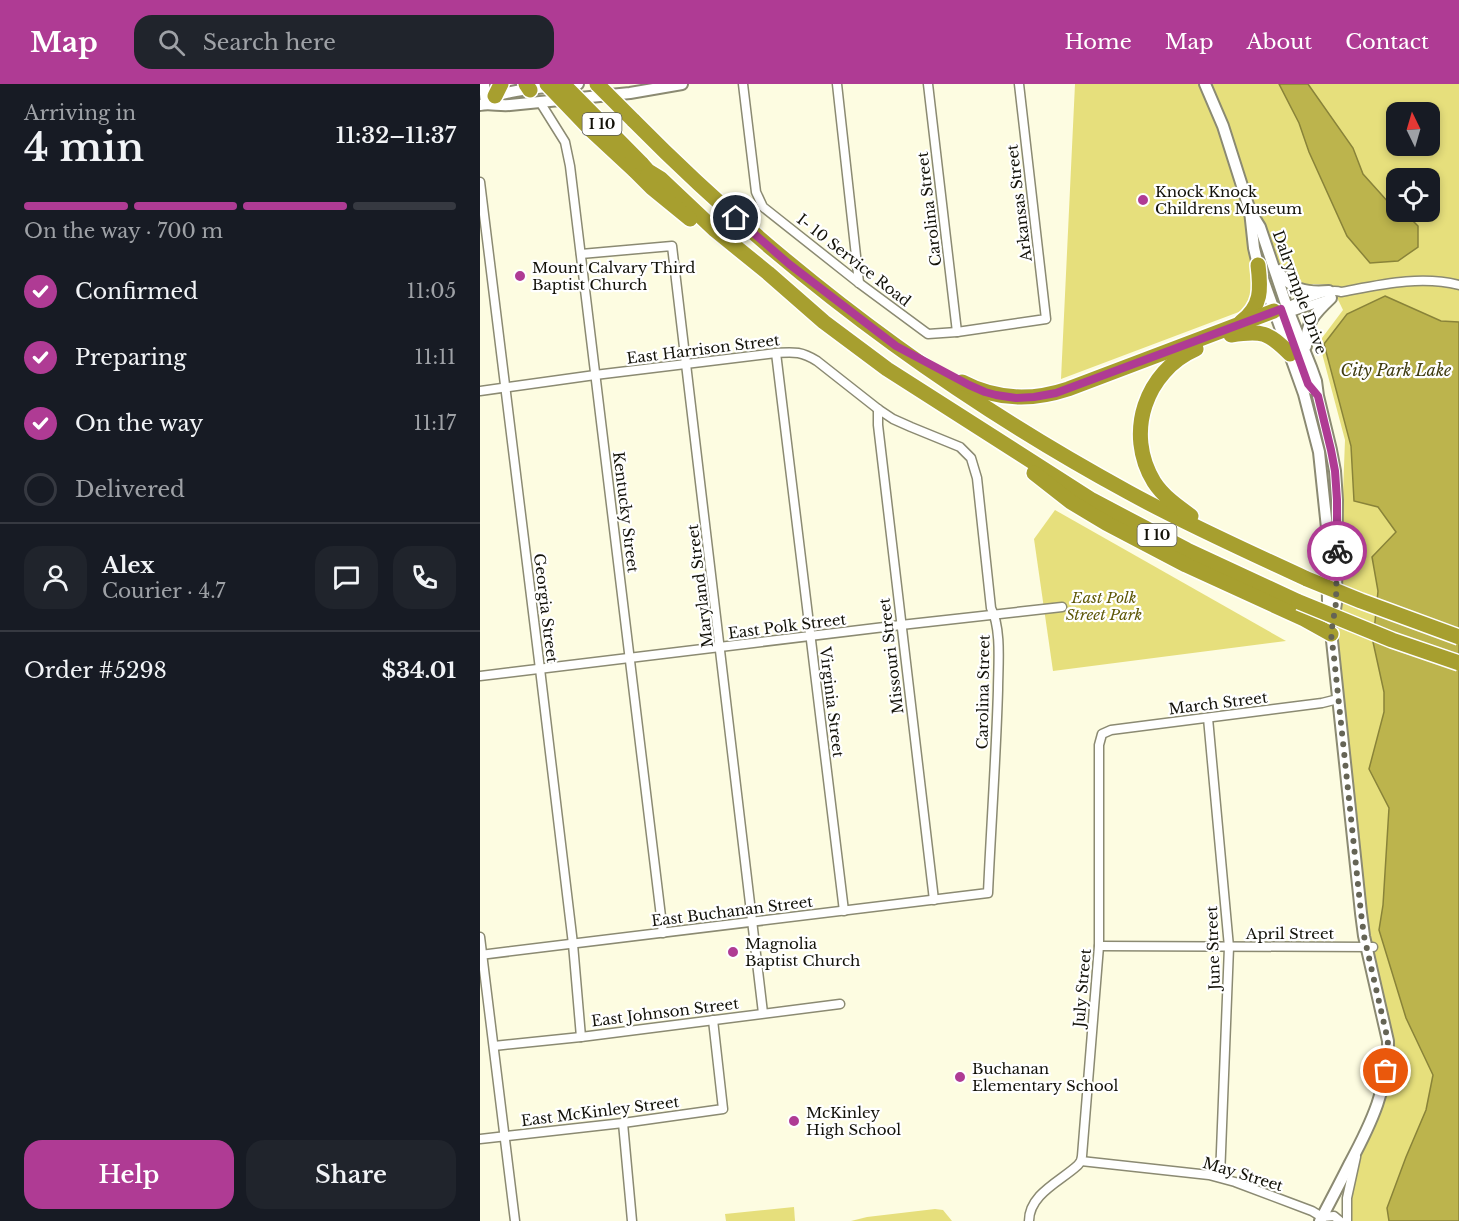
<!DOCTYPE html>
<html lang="en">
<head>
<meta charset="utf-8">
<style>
  :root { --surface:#171b24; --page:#20242c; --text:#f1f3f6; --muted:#9ea1a6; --line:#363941; --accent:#af3b94 }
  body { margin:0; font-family:"Libre Baskerville",serif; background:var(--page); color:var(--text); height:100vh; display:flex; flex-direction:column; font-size:22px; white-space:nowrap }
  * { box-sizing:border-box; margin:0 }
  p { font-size:20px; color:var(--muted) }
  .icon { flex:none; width:33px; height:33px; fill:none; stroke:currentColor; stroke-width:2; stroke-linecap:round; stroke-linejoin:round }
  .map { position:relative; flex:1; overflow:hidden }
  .drawer { display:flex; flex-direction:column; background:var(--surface); width:480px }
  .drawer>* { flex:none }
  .needle { width:39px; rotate:355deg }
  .tools { position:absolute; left:906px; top:18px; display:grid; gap:12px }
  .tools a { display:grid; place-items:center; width:54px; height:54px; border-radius:12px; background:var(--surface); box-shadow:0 3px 9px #0003; font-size:30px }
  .pin { position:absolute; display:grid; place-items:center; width:51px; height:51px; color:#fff; margin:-26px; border:3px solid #fff; border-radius:50%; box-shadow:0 2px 6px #0007 }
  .courier { position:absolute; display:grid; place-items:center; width:60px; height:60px; margin:-30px; border:4px solid #af3b94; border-radius:50%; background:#fff; color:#222; box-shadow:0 2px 8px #0007 }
  .overview em { font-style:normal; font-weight:600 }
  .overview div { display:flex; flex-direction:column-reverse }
  .overview { display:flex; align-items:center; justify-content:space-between; height:102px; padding:0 24px }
  h1 { font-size:39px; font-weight:600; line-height:45px }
  .bar { display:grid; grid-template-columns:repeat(4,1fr); gap:9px 6px; align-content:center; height:72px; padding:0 24px }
  .bar i { height:8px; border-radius:4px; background:var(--line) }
  .bar .on { background:var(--accent) }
  .bar p { grid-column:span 4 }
  .line { display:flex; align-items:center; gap:15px; padding:0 24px; border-top:2px solid var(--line) }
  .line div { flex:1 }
  .round { display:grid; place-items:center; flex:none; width:63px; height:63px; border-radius:18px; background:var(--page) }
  ol { padding:0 24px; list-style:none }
  li { display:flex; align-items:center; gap:18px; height:66px }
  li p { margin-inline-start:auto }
  li .icon { padding:6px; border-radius:50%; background:var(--accent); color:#fff; stroke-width:4 }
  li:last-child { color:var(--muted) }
  li i { width:33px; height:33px; border:3px solid var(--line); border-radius:50% }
  .action { display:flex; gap:12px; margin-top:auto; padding:12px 24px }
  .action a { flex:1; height:69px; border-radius:18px; background:var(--accent); color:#fff; font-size:24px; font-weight:600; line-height:69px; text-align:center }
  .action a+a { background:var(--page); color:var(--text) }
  header { display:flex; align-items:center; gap:36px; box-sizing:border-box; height:84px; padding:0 30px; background:var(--accent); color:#fff }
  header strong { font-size:28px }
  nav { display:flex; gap:33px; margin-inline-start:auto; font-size:21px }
  .search { width:420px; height:54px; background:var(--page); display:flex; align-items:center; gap:15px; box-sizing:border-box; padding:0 21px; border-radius:18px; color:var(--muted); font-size:22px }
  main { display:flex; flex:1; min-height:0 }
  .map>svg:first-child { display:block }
  .green { fill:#e6df7c; fill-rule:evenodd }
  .water { fill:#bcb44d; stroke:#898339; stroke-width:1.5 }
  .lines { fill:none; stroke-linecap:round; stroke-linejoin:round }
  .minor-casing { stroke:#8b8a72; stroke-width:11 }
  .tertiary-casing { stroke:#8b8a72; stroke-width:14 }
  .motorway-casing { stroke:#fff; stroke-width:18 }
  .minor { stroke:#fff; stroke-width:8 }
  .tertiary { stroke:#fff; stroke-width:10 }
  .motorway { stroke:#a79f2f; stroke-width:15 }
  .motorway-bridge-casing { stroke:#fff; stroke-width:18; stroke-linecap:butt }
  .motorway-bridge { stroke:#a79f2f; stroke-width:15 }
  .done { stroke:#656455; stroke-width:6; stroke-dasharray:0 10.8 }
  .route { stroke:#af3b94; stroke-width:8 }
  .poi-dot { fill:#af3b94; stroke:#fff; stroke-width:2 }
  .labels { text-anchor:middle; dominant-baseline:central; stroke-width:4.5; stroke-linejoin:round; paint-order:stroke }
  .shield { fill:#fff; stroke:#5a5953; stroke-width:1.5 }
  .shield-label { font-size:14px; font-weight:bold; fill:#131209 }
  .poi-label { font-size:15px; fill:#131209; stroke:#fff; text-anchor:start }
  .street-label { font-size:15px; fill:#131209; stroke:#fff }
  .park-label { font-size:15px; font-style:italic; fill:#5e5807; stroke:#fff }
  .water-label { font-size:16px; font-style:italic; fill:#3f3c10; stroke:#fff }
</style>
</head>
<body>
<header>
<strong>Map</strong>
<div class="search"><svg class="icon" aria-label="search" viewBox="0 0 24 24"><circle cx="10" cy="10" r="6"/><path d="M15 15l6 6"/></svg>Search here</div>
<nav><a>Home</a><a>Map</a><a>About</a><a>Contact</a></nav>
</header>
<main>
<section class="drawer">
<div class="overview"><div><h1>4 min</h1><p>Arriving in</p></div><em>11:32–11:37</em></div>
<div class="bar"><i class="on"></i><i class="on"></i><i class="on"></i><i></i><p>On the way · 700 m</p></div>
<ol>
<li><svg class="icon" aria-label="check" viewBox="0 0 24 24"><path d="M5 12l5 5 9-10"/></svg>Confirmed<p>11:05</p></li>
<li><svg class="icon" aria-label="check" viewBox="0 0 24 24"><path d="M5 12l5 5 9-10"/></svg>Preparing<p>11:11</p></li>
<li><svg class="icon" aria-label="check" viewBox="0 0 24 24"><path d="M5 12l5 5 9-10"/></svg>On the way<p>11:17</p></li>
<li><i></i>Delivered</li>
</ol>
<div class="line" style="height:108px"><a class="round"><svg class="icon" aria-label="person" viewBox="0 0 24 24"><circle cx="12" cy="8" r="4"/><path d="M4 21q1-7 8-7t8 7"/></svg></a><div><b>Alex</b><p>Courier · 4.7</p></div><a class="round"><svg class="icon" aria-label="chat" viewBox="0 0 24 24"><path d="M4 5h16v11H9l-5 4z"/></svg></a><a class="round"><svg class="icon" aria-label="phone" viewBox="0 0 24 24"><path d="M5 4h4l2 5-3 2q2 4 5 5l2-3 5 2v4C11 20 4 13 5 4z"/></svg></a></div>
<div class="line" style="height:78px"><div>Order #5298</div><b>$34.01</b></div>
<div class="action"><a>Help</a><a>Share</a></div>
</section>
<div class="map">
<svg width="979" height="1137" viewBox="0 0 979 1137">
  <rect width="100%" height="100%" fill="#fdfce1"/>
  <g class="green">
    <path d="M595,0H979V1137H868L878,1066L908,974L887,863L856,597L865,356L839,258L863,226L851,201L833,200L581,295ZM916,28H950V62H916ZM916,94H950V128H916Z"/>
    <path d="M575,426L806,557L573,587L554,455Z"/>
    <path d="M314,1123L315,1137H246L245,1130Z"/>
    <path d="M455,1125L463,1126L472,1137H371L387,1133Z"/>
  </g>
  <g class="water">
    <path d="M799,0H828L873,64L883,90L909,119L916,123V128H924L938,142V163L918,177L890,179L867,152L829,68L819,39Z"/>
    <path d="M905,212L961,237L979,238V1137H909L907,1124L926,1073L946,1026L953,991L926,934L899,846L903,821L909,724L889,685L904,628V608L893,558L898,507L892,473L916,448L898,423L874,417L871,362L844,260L867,230Z"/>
  </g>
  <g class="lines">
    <g class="minor-casing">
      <g id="minor">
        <path d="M263,0L276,108L283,123L379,199L448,250L477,248L566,235L539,0"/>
        <path d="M357,0L379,199"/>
        <path d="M448,0L477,248"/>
        <path d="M60,18L85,58L90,82L183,849"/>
        <path d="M0,98L60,585L93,860L101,953"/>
        <path d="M101,170L192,162L283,929"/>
        <path d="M801,225C817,220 845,203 861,208C899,201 940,191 979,201"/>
        <path d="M805,230L849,215"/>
        <path d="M296,269L364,827"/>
        <path d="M0,307L115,291L296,269C314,268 321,267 337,277L398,325L413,335L431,343L480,363L491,374L497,394L511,524C522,545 518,583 518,606C516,674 511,742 508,809L0,871"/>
        <path d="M398,325V341L454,816"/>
        <path d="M0,592L421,541L582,523"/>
        <path d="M728,634L749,863L740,1093"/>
        <path d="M0,853L35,1137"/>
        <path d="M619,862L893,863"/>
        <path d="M14,962L101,953L360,920"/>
        <path d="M143,1039L152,1137"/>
        <path d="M0,1055L143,1039L243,1025L233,936"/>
        <path d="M601,1077L729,1091L755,1098L832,1127L842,1133L854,1132L860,1137"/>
        <path d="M549,1137C549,1110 581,1097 598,1081L601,1077L602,1072L619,862V661L622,650L631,646L842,619L858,615"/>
        <path d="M867,1137V1114L876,1073"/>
      </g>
    </g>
    <g class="tertiary-casing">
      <g id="tertiary">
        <path d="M4,0L6,20"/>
        <path d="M725,0L743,42L770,127L774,164L778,181L824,310L839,368L847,444L848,519L881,829L884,852L908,957C909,1002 891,1040 870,1079C860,1099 850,1118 840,1137"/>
        <path d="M12,15C22,5 81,2 98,0"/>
        <path d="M0,21C10,19 19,22 30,21L150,9L202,0"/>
        <path d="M772,130L780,143L807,223L831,283L836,297L838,312L851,366L855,387L857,416L856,519L854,532"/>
        <path d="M797,186C811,206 826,209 849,207"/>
        <path d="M802,227L828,300L832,305"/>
        <path d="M826,262C826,238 834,230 851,214"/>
      </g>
    </g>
    <g class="motorway-casing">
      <g id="motorway">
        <path d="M46,0L50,6"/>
        <path d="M15,12L21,0"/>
        <path d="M153,36C298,183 466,309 648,408C706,440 767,467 827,495"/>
        <path d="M161,79L168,87L181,95L235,146L288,189L344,238L407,285L612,416L707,466L819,518"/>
        <path d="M154,86L172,104L210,135"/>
        <path d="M761,238C782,222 781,205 778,181"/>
        <path d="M751,251C782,246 788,248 810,270"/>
        <path d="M482,298C516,316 552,317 588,305L794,227"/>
        <path d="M554,389L591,418L626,439L706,481L824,535L851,550"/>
        <path d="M711,432C697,422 683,412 674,398C644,349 666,287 716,265"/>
      </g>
    </g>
    <use href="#minor" class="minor"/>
    <use href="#tertiary" class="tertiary"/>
    <use href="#motorway" class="motorway"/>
    <g class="motorway-bridge-casing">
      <g id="motorway-bridge">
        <path d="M67,0L112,47L154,86"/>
        <path d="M83,0L161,79"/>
        <path d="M117,0L153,36"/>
        <path d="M827,495L881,517L979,553"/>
        <path d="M819,518L912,556L979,579"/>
      </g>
    </g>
    <use href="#motorway-bridge" class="motorway-bridge"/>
  </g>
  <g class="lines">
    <path class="done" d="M857,467L856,519L851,550L854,573L881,829L884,852L908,957L906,987"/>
    <path class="route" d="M256,134L309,180L416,262L489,301L505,308L516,311L536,314L554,313L576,309L801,225L828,300L838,312L851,366L855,387L857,416V467"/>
  </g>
  <g class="poi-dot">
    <circle cx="663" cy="116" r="6"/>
    <circle cx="40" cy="192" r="6"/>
    <circle cx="253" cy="868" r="6"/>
    <circle cx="480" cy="993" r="6"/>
    <circle cx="314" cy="1037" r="6"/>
  </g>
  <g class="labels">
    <g class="shield">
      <rect x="102.5" y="29" width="39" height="22" rx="4.5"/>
      <rect x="657.5" y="440" width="39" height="22" rx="4.5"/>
    </g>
    <g class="shield-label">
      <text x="122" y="40">I 10</text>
      <text x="677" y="451">I 10</text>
    </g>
    <g class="poi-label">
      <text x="675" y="107">Knock Knock<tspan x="675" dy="17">Childrens Museum</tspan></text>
      <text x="52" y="183">Mount Calvary Third<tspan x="52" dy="17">Baptist Church</tspan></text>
      <text x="265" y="859">Magnolia<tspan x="265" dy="17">Baptist Church</tspan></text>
      <text x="492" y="984">Buchanan<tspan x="492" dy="17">Elementary School</tspan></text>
      <text x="326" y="1028">McKinley<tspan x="326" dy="17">High School</tspan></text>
    </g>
    <g class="street-label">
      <text transform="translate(539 119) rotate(-97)">Arkansas Street</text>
      <text transform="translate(449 125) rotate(-97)">Carolina Street</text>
      <text transform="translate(374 176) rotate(38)">I- 10 Service Road</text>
      <text transform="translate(820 208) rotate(70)">Dalrymple Drive</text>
      <text transform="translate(223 265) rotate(-7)">East Harrison Street</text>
      <text transform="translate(146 428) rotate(83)">Kentucky Street</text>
      <text transform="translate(220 502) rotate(-97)">Maryland Street</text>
      <text transform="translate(66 524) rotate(83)">Georgia Street</text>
      <text transform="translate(307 542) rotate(-7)">East Polk Street</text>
      <text transform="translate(411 572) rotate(-97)">Missouri Street</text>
      <text transform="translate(503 608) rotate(-89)">Carolina Street</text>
      <text transform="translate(352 618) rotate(83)">Virginia Street</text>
      <text transform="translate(738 619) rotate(-7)">March Street</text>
      <text transform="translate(252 827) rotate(-7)">East Buchanan Street</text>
      <text x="810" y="849">April Street</text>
      <text transform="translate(733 864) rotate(-92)">June Street</text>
      <text transform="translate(602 904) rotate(-85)">July Street</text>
      <text transform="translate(185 928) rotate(-7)">East Johnson Street</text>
      <text transform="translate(120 1027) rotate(-7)">East McKinley Street</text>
      <text transform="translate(763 1090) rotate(17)">May Street</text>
    </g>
    <g class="park-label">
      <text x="624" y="513">East Polk<tspan x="624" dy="17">Street Park</tspan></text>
    </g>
    <g class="water-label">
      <text x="916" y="286">City Park Lake</text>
    </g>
  </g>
</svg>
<div class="tools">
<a><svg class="needle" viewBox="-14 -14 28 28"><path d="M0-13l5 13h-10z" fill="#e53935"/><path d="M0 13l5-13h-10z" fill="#9ea1a6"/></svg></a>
<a><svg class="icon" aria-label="locate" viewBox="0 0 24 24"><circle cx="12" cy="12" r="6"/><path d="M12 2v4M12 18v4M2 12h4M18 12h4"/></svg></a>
</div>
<div class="pin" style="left:906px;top:987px;background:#ea580c"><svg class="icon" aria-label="bag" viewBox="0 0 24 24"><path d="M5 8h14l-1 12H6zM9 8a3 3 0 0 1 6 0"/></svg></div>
<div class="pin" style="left:256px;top:134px;background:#1f2937"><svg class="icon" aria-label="home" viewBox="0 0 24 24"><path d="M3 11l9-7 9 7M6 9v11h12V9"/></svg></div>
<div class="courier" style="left:857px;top:467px"><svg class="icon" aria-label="bike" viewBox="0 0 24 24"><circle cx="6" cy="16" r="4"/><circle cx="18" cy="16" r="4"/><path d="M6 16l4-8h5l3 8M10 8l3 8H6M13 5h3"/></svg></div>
</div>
</main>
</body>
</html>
